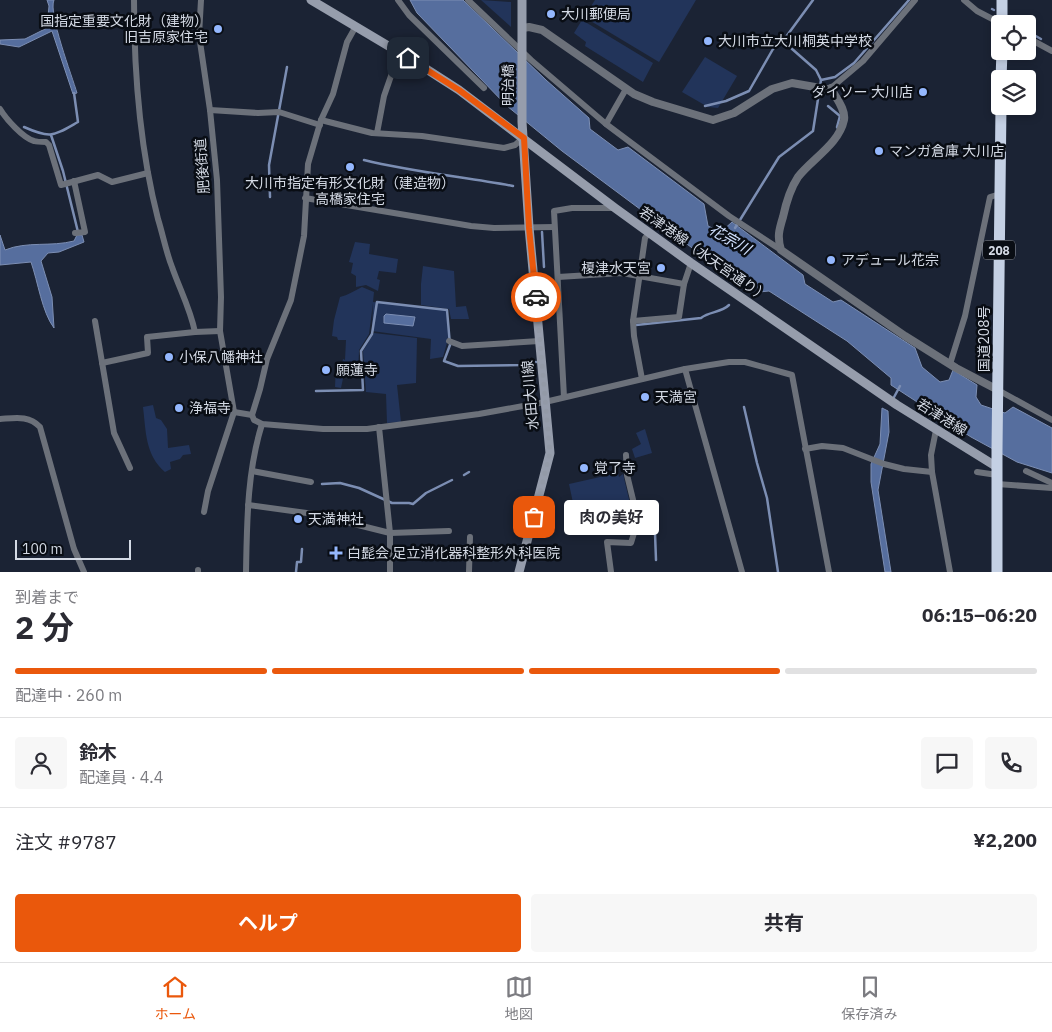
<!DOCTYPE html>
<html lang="ja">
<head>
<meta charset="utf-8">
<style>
  :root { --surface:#fff; --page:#f7f7f7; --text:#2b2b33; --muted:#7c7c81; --line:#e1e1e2; --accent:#ea580c }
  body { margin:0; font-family:"IBM Plex Sans","Noto Sans JP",sans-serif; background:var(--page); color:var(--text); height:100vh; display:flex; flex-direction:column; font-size:19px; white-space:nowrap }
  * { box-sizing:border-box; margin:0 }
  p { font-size:16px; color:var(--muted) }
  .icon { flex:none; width:28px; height:28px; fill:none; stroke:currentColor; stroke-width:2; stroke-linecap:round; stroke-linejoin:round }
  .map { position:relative; height:572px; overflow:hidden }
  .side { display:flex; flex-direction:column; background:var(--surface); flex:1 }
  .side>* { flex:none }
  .controls { position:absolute; left:991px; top:15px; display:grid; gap:10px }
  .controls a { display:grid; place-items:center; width:45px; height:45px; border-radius:5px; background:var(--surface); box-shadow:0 2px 8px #0003; font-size:25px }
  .scale { position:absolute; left:15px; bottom:12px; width:116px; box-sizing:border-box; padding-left:5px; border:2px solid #d4dae5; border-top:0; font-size:14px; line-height:18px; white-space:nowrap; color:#d4dae5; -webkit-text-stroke:4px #090d14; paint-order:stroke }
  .pin { position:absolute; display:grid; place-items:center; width:42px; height:42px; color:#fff; margin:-21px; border-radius:10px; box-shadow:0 2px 8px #0006 }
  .courier { position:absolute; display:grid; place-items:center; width:50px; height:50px; margin:-25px; border:4px solid #ea580c; border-radius:50%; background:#fff; color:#222; box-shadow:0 1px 6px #0007 }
  .bubble { position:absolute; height:35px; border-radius:5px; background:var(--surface); box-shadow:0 2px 8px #0003; font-size:16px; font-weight:700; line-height:35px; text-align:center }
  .summary em { font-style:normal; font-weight:700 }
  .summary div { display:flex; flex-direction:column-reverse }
  .summary { display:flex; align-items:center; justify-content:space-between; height:85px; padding:0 15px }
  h1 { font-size:32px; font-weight:700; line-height:38px }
  .bar { display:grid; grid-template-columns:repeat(4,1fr); gap:8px 5px; align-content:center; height:60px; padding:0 15px }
  .bar i { height:6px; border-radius:4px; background:var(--line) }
  .bar .selected { background:var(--accent) }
  .bar p { grid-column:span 4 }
  .line { display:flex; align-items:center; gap:12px; padding:0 15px; border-top:1px solid var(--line) }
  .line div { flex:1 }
  .round { display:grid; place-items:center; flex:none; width:52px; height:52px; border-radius:5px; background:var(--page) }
  .action { display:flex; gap:10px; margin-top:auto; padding:10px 15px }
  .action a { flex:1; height:58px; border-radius:5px; background:var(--accent); color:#fff; font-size:20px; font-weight:700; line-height:58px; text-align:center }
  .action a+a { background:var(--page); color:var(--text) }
  .dock { display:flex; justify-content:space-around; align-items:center; height:70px; border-top:1px solid var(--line); background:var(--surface); font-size:14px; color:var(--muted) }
  .dock a { display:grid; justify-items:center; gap:2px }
  .dock .selected { color:var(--accent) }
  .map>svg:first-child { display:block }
  .green { fill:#22345a }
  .water { fill:#566e9e; stroke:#7c8eb3 }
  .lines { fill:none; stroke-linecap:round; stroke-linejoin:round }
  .stream { stroke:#7c8eb3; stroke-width:2.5 }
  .minor { stroke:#6c717a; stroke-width:6 }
  .tertiary { stroke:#6c717a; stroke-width:8 }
  .secondary { stroke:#969dac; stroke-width:9 }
  .trunk { stroke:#c4d0e4; stroke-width:11 }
  .done { stroke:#939aa7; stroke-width:5; stroke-dasharray:0 9 }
  .route { stroke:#ea580c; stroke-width:6 }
  .poi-dot { fill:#94b7fd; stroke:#090d14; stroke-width:2 }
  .labels { text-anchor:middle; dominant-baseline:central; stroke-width:5; stroke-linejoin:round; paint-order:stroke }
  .shield { fill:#090d14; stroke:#979ca6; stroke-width:1 }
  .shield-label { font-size:12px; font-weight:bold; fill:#d4dae5 }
  .poi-label { font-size:14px; fill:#d4dae5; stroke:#090d14; text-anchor:start }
  .street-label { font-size:14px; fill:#d4dae5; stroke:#090d14 }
  .water-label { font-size:15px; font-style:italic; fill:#d0e0fe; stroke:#090d14 }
</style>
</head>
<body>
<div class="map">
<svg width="1052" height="572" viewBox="0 0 1052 572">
  <rect width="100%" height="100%" fill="#1b2334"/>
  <g class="green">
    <path d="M481,0L511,2V27Z"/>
    <path d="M595,0H696L659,62L584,17Z"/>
    <path d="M582,20L653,63L643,82L585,46L586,42L574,33Z"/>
    <path d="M705,57L737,76L718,108L708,107L682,92Z"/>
    <path d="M355,242L370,244L369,254L398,259L396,273L379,271L377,279L380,280L378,291L366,285L356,287V276L351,273L353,263L349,262Z"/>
    <path d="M423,266L454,271L456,307L466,306L469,319H451L449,309L421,305V284Z"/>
    <path d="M362,287L374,292L373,302L447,310L450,332L443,357L430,359L431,339L372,331L373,303L369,334L359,350L358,376H354L353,371L345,369L341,388L335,387L336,365L342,364L343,359L345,360L346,340H338L337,337L332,336L334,320L340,297C348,295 354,291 362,287Z"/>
    <path d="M374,333L417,338L416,383L397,385L401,422L387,423L386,394L366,392L363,351Z"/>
    <path d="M153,405L156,418L161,420L167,429L168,448L189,445L191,454L183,455L180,459L170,462L171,469L165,472C145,455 146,431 143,407Z"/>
    <path d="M645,429L652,453L635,458L632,449L641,444L636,433Z"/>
    <path d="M618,473L619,477L623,474L633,516L602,524L578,526L569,484Z"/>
  </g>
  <g class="water">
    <path d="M47,0H54C48,13 72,76 77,93L73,94L52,31L19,47L0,44V40L25,39L47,28L49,6Z"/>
    <path d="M410,0H463L546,80L589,118L590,129L618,150L628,147L704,204L708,226L721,232L732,222L803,275L805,284L833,302L841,300L915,348L922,367L940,382L949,380L953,370L977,385L976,397L981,405L1005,413L1013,407L1052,428V473L1017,462L971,437L891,385V378L847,341L769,291L759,292L757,286L711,262L562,151L507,106L417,13Z"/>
    <path d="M0,235L5,250C27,241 51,247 74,241L77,235H82L84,242L59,252L48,253L41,261L52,297L54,328C42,312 38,282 31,262L0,265Z"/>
    <path d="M386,314L415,317L413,326L384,323V316Z"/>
    <path d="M882,408L888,411L889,432L878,490L891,572H885L871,482V464L880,444Z"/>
  </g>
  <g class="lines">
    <g class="stream">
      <path d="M992,9L994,10"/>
      <path d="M1034,35L1041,39"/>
      <path d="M821,80L835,77L854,63L909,0"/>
      <path d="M705,106L726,101L749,91L773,49L783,41L813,0"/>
      <path d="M828,106L840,116L837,127L839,130"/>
      <path d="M24,127C51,139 53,136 78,122L74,93"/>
      <path d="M51,135L63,171L78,232"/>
      <path d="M364,160C413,172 464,177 513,186"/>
      <path d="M270,197L269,165L287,67"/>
      <path d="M735,228L779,157L813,131L821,80L816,70L783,41"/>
      <path d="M542,232L544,267"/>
      <path d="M756,296L760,288"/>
      <path d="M636,325L701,318C710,311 721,313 729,305"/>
      <path d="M316,391L363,390L361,351L372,334L377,302L447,310L450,345L444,361L458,366L522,365L536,362"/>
      <path d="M893,399L900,386"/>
      <path d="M744,407L757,463L767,498L778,572"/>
      <path d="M464,475L469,472"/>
      <path d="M322,484L340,483L359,488L392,503H409L413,504L426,493L452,480"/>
      <path d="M639,520H647L653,526L655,533L656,560"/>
      <path d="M600,526L636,519"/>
      <path d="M296,572L297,562H301L302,549"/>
    </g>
    <g class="minor">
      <path d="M134,0C134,73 140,149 158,219C163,235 166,252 172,267C180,290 190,308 195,332"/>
      <path d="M201,0L199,35L210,110L217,180L221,297L220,331L234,412L208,491L204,512"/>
      <path d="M398,0L409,15L484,88"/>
      <path d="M468,0L531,60L606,124L729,216L781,250"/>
      <path d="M964,0L977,11L1002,24"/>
      <path d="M356,26L347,42L333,94L321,120L308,164L304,236L291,300L267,359L260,389L252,415L254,420L262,424L323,429H367L479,414L545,402L685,369L729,362H745L792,375L829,572"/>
      <path d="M1028,38L1052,51"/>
      <path d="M831,88L863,61L915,0"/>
      <path d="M0,109C6,119 23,138 34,141C37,142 42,142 46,142L49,145L61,185L98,175L112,182L148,173"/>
      <path d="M210,110L258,113L279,112L320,125"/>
      <path d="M321,120L372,133L422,136L504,148L515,145L523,138"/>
      <path d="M606,124L626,89"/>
      <path d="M377,133L384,96L399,53"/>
      <path d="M74,181L85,232L75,233"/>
      <path d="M305,198L471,226L494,228L554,227"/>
      <path d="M558,277L622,273L684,284"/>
      <path d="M535,289L557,285"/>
      <path d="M95,321L114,433L130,468"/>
      <path d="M633,321L679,317L684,284L691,263"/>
      <path d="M449,341L462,346L539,341"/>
      <path d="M102,363L148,353L147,337L195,332L220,331"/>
      <path d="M950,364L965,316L990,197L1000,194"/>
      <path d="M685,369L742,572"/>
      <path d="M642,379L634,336L633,321L645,238L649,233"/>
      <path d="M998,390L1052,420"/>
      <path d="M564,397L554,211L572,208H615"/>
      <path d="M234,412L252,415"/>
      <path d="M0,419C15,418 29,415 40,427L74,549L84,572"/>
      <path d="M379,427L390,533V572"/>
      <path d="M936,430L931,455L932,472L950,572"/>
      <path d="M805,449L822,446L843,448L884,464L904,469L932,472"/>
      <path d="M252,471L311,482"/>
      <path d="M1026,471L1052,483"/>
      <path d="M977,472L997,475"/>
      <path d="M997,484L1052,488"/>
      <path d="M248,505L314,514L390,533L449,531"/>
      <path d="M198,572V570"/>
      <path d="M246,572C247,522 247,472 262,424"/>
      <path d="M469,572L470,537"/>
      <path d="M611,572L607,542L631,543L638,520L627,475L626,455"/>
    </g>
    <g class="tertiary">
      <path d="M523,28L529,27L542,30L634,94L653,102L713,120L734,113L772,89L792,83L832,90"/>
      <path d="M831,88C835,97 846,109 844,120C839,144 812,159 798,177C790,189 786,203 783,217C779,230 777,237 781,250L905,336L956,368L998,390"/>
    </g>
    <g class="secondary">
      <path d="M311,0L417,63L459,90L615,208L691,263L897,405L997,467"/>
      <path d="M519,572L550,453L529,227L522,122V0"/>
    </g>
    <g class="trunk">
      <path d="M1002,24V0"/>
      <path d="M1001,79L1002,51"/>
      <path d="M997,572V450L1001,106"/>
    </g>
  </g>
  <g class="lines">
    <path class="done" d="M534,517L550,453L536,297"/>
    <path class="route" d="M408,58L459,90L524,138L529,228L536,297"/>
  </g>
  <g class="poi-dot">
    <circle cx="551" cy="14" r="5"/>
    <circle cx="218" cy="29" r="5"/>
    <circle cx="708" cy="41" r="5"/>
    <circle cx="923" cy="92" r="5"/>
    <circle cx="879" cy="151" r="5"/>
    <circle cx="350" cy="167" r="5"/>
    <circle cx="831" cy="260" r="5"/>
    <circle cx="661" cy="268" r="5"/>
    <circle cx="169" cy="357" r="5"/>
    <circle cx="326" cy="370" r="5"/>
    <circle cx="645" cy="397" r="5"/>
    <circle cx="179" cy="408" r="5"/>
    <circle cx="584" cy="468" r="5"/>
    <circle cx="298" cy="519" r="5"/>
    <path d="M333.5 545.5h5v5h5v5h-5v5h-5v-5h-5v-5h5z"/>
  </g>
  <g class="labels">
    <rect class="shield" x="983" y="240.5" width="32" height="19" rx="4"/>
    <g class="shield-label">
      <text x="999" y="250">208</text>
    </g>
    <g class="poi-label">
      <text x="561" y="14">大川郵便局</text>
      <text x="208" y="21" text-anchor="end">国指定重要文化財（建物）<tspan x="208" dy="16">旧吉原家住宅</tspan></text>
      <text x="718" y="41">大川市立大川桐英中学校</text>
      <text x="913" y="92" text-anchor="end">ダイソー 大川店</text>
      <text x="889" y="151">マンガ倉庫 大川店</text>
      <text x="350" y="183" text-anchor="middle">大川市指定有形文化財（建造物）<tspan x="350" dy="16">高橋家住宅</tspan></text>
      <text x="841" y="260">アデュール花宗</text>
      <text x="651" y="268" text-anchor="end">榎津水天宮</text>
      <text x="179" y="357">小保八幡神社</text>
      <text x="336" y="370">願蓮寺</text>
      <text x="655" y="397">天満宮</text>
      <text x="189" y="408">浄福寺</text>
      <text x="594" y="468">覚了寺</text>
      <text x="308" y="519">天満神社</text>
      <text x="347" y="553">白髭会 足立消化器科整形外科医院</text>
    </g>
    <g class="street-label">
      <text transform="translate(508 85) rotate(-90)">明治橋</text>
      <text transform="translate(202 166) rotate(-94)">肥後街道</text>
      <text transform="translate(704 254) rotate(35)">若津港線（水天宮通り）</text>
      <text transform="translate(984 339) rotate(-90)">国道208号</text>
      <text transform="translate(530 395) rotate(-95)">水田大川線</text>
      <text transform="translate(942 417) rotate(32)">若津港線</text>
    </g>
    <g class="water-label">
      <text transform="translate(730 239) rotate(30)">花宗川</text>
    </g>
  </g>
</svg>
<div class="controls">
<a><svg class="icon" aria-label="locate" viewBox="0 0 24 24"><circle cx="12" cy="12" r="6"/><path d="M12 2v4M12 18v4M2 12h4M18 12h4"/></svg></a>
<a><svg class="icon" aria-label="layers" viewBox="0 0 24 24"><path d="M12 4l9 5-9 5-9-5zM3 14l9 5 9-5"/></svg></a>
</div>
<div class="scale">100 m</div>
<div class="pin" style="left:534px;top:517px;background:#ea580c"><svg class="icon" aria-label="bag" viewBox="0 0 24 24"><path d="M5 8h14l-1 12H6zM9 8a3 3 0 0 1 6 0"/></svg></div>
<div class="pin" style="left:408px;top:58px;background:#1f2937"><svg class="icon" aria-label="home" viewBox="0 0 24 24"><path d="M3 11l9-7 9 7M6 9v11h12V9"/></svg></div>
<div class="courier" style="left:536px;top:297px"><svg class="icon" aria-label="car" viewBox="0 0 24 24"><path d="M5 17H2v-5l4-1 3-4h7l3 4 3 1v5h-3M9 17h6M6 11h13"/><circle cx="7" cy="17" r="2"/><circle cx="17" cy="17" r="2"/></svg></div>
<div class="bubble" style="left:564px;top:500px;width:95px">肉の美好</div>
</div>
<section class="side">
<div class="summary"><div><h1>2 分</h1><p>到着まで</p></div><em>06:15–06:20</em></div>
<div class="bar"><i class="selected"></i><i class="selected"></i><i class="selected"></i><i></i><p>配達中 · 260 m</p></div>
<div class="line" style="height:90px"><a class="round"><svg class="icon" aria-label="person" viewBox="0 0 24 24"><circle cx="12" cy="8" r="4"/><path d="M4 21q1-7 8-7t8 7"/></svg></a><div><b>鈴木</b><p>配達員 · 4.4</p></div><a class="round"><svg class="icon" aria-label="chat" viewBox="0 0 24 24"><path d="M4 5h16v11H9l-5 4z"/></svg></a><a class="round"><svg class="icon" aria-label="phone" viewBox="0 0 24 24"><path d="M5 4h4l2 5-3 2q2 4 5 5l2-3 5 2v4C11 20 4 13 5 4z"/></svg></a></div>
<div class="line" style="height:65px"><div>注文 #9787</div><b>¥2,200</b></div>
<div class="action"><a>ヘルプ</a><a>共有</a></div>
</section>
<nav class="dock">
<a class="selected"><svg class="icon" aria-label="home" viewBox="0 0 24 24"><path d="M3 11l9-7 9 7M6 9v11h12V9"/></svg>ホーム</a>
<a><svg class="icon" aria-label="map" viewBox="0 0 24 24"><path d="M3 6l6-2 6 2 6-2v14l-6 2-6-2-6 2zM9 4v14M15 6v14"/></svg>地図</a>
<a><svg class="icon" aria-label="saved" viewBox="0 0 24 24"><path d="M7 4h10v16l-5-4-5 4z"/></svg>保存済み</a>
</nav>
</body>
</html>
